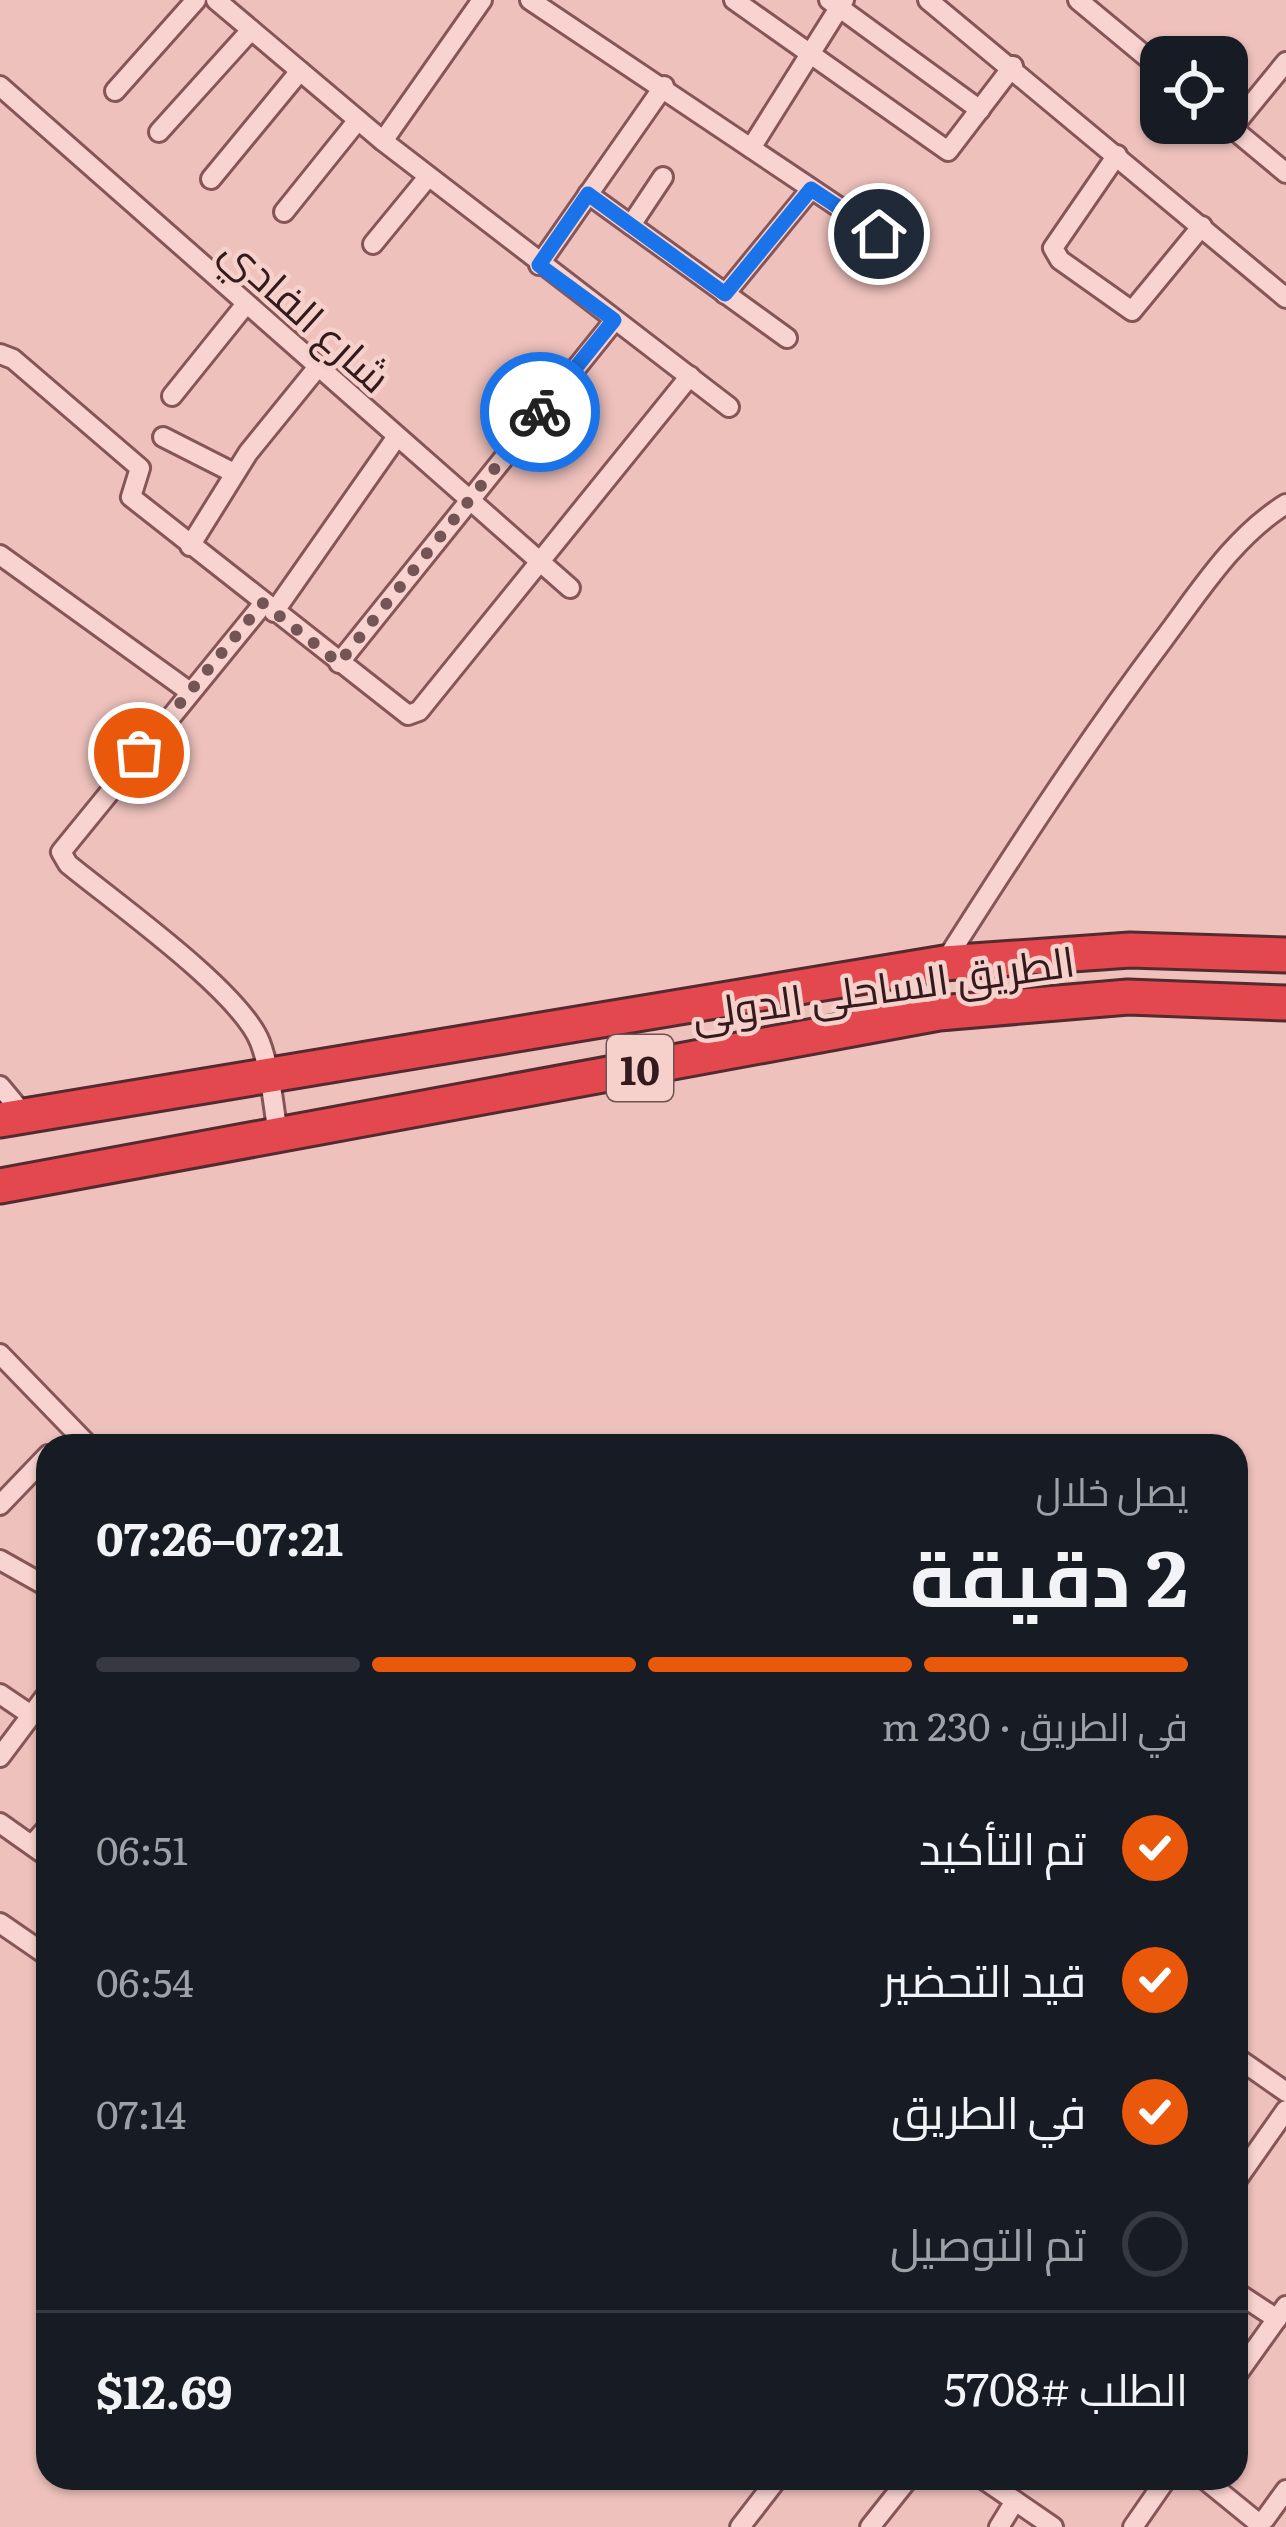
<!DOCTYPE html>
<html lang="ar">
<head>
<meta charset="utf-8">
<style>
  :root { --surface:#171b24; --page:#20242c; --text:#f1f3f6; --muted:#9ea1a6; --line:#363941; --accent:#ea580c }
  body { margin:0; font-family:Literata,Cairo,serif; background:var(--page); color:var(--text); direction:rtl; height:100vh; display:flex; flex-direction:column; font-size:45px; white-space:nowrap }
  * { box-sizing:border-box; margin:0 }
  p { font-size:39px; color:var(--muted) }
  .icon { flex:none; width:66px; height:66px; fill:none; stroke:currentColor; stroke-width:2; stroke-linecap:round; stroke-linejoin:round }
  .map { position:relative; flex:1; overflow:hidden; direction:ltr }
  .panel { position:absolute; left:36px; top:1434px; width:1212px; height:1056px; display:flex; flex-direction:column; background:var(--surface); border-radius:36px; box-shadow:0 3px 9px #0004; direction:rtl }
  .panel>* { flex:none }
  .buttons { position:absolute; left:1140px; top:36px; display:grid; gap:24px }
  .buttons a { display:grid; place-items:center; width:108px; height:108px; border-radius:24px; background:var(--surface); box-shadow:0 3px 9px #0004; font-size:60px }
  .pin { position:absolute; display:grid; place-items:center; width:102px; height:102px; color:#fff; margin:-51px; border:6px solid #fff; border-radius:50%; box-shadow:0 3px 12px #0007 }
  .courier { position:absolute; display:grid; place-items:center; width:120px; height:120px; margin:-60px; border:9px solid #1a73e8; border-radius:50%; background:#fff; color:#222; box-shadow:0 3px 15px #0007 }
  .summary em { font-style:normal; font-weight:700 }
  .summary div { display:flex; flex-direction:column-reverse }
  .summary { display:flex; align-items:center; justify-content:space-between; height:204px; padding:0 60px }
  h1 { font-size:78px; font-weight:700; line-height:90px }
  .bar { display:grid; grid-template-columns:repeat(4,1fr); gap:18px 12px; align-content:center; height:144px; padding:0 60px }
  .bar i { height:15px; border-radius:9px; background:var(--line) }
  .bar .on { background:var(--accent) }
  .bar p { grid-column:span 4 }
  .line { display:flex; align-items:center; gap:30px; padding:0 60px; border-top:3px solid var(--line) }
  .line div { flex:1 }
  ol { padding:0 60px; list-style:none }
  li { display:flex; align-items:center; gap:36px; height:132px }
  li p { margin-inline-start:auto }
  li .icon { padding:12px; border-radius:50%; background:var(--accent); color:#fff; stroke-width:4 }
  li:last-child { color:var(--muted) }
  li i { width:66px; height:66px; border:6px solid var(--line); border-radius:50% }
  .map>svg:first-child { display:block }
  .lines { fill:none; stroke-linecap:round; stroke-linejoin:round }
  .street-casing { stroke:#865558; stroke-width:24 }
  .highway-casing { stroke:#532a2f; stroke-width:39 }
  .street { stroke:#f9d3cf; stroke-width:18 }
  .highway { stroke:#e2484d; stroke-width:33 }
  .done { stroke:#755455; stroke-width:12; stroke-dasharray:0 21.6 }
  .route { stroke:#1a73e8; stroke-width:15 }
  .labels { text-anchor:middle; dominant-baseline:central; stroke-width:9; stroke-linejoin:round; paint-order:stroke }
  .shield { fill:#f6d0cb; stroke:#6e5151; stroke-width:3 }
  .shield-label { font-size:39px; font-weight:bold; fill:#341a1d }
  .street-label { font-size:42px; fill:#341a1d; stroke:#f6d0cb }
</style>
</head>
<body>
<div class="map">
<svg width="1286" height="2527" viewBox="0 0 1286 2527">
  <rect width="100%" height="100%" fill="#eec1bc"/>
  <g class="lines">
    <g class="street-casing">
      <g id="street">
        <path d="M216,0L383,141L729,407"/>
        <path d="M530,0L879,234"/>
        <path d="M734,0L948,151L1013,66"/>
        <path d="M829,0L980,110"/>
        <path d="M928,0L1286,298"/>
        <path d="M1078,0L1161,69"/>
        <path d="M0,86L570,588"/>
        <path d="M115,91L196,0"/>
        <path d="M1226,123L1286,173"/>
        <path d="M1232,128L1286,62"/>
        <path d="M159,132L251,30"/>
        <path d="M383,141L482,0"/>
        <path d="M751,148L844,0"/>
        <path d="M1117,155L1053,248L1060,260L1132,311L1202,226"/>
        <path d="M211,179L300,71"/>
        <path d="M588,194L787,338"/>
        <path d="M284,212L358,120"/>
        <path d="M631,225L663,177"/>
        <path d="M373,244L428,177"/>
        <path d="M539,265L664,86"/>
        <path d="M725,294L811,189"/>
        <path d="M0,354L13,359L140,468L131,497L408,715L419,711L690,376"/>
        <path d="M172,396L246,304"/>
        <path d="M163,437L234,473"/>
        <path d="M190,546L248,453L317,368"/>
        <path d="M0,555L190,692"/>
        <path d="M264,603L61,852L68,864C114,902 240,991 260,1042C271,1071 273,1105 278,1134"/>
        <path d="M274,612L396,438"/>
        <path d="M339,663L614,321"/>
        <path d="M944,963C1014,853 1084,745 1163,640C1200,591 1233,537 1286,504"/>
        <path d="M0,1086L25,1116"/>
        <path d="M0,1354L89,1446"/>
        <path d="M0,1505L48,1455"/>
        <path d="M0,1560L48,1587"/>
        <path d="M0,1694L31,1715"/>
        <path d="M0,1757L48,1693"/>
        <path d="M0,1823L48,1857"/>
        <path d="M32,1845L48,1827"/>
        <path d="M0,1923L48,1956"/>
        <path d="M1236,2057L1286,2092"/>
        <path d="M1236,2181L1286,2110"/>
        <path d="M1236,2292L1277,2319"/>
        <path d="M1236,2376L1286,2306"/>
        <path d="M982,2478L1053,2527"/>
        <path d="M1203,2478L1257,2522L1265,2519L1286,2490"/>
        <path d="M740,2527L778,2478"/>
        <path d="M870,2527L909,2478"/>
        <path d="M999,2527L1015,2501"/>
        <path d="M1133,2527L1167,2478"/>
      </g>
    </g>
    <g class="highway-casing">
      <g id="highway">
        <path d="M0,1120L944,963L1130,950L1286,955"/>
        <path d="M0,1186L939,1013L1128,997L1286,1003"/>
      </g>
    </g>
    <use href="#street" class="street"/>
    <use href="#highway" class="highway"/>
  </g>
  <g class="lines">
    <path class="done" d="M139,753L263,603L339,663L540,412"/>
    <path class="route" d="M540,412L614,320L539,265L588,194L725,294L811,189L879,234"/>
  </g>
  <g class="labels">
    <rect class="shield" x="607" y="1035" width="66" height="66" rx="9"/>
    <g class="shield-label">
      <text x="640" y="1068">10</text>
    </g>
    <g class="street-label">
      <text transform="translate(308 312) rotate(42)">شارع الفادي</text>
      <text transform="translate(883 985) rotate(-8)">الطريق الساحلى الدولى</text>
    </g>
  </g>
</svg>
<div class="buttons">
<a><svg class="icon" aria-label="locate" viewBox="0 0 24 24"><circle cx="12" cy="12" r="6"/><path d="M12 2v4M12 18v4M2 12h4M18 12h4"/></svg></a>
</div>
<div class="pin" style="left:139px;top:753px;background:#ea580c"><svg class="icon" aria-label="bag" viewBox="0 0 24 24"><path d="M5 8h14l-1 12H6zM9 8a3 3 0 0 1 6 0"/></svg></div>
<div class="pin" style="left:879px;top:234px;background:#1f2937"><svg class="icon" aria-label="home" viewBox="0 0 24 24"><path d="M3 11l9-7 9 7M6 9v11h12V9"/></svg></div>
<div class="courier" style="left:540px;top:412px"><svg class="icon" aria-label="bike" viewBox="0 0 24 24"><circle cx="6" cy="16" r="4"/><circle cx="18" cy="16" r="4"/><path d="M6 16l4-8h5l3 8M10 8l3 8H6M13 5h3"/></svg></div>
<section class="panel">
<div class="summary"><div><h1>2 دقيقة</h1><p>يصل خلال</p></div><em>07:21–07:26</em></div>
<div class="bar"><i class="on"></i><i class="on"></i><i class="on"></i><i></i><p>في الطريق · 230 m</p></div>
<ol>
<li><svg class="icon" aria-label="check" viewBox="0 0 24 24"><path d="M5 12l5 5 9-10"/></svg>تم التأكيد<p>06:51</p></li>
<li><svg class="icon" aria-label="check" viewBox="0 0 24 24"><path d="M5 12l5 5 9-10"/></svg>قيد التحضير<p>06:54</p></li>
<li><svg class="icon" aria-label="check" viewBox="0 0 24 24"><path d="M5 12l5 5 9-10"/></svg>في الطريق<p>07:14</p></li>
<li><i></i>تم التوصيل</li>
</ol>
<div class="line" style="height:156px"><div>الطلب #5708</div><b>$12.69</b></div>
</section>
</div>
</body>
</html>
